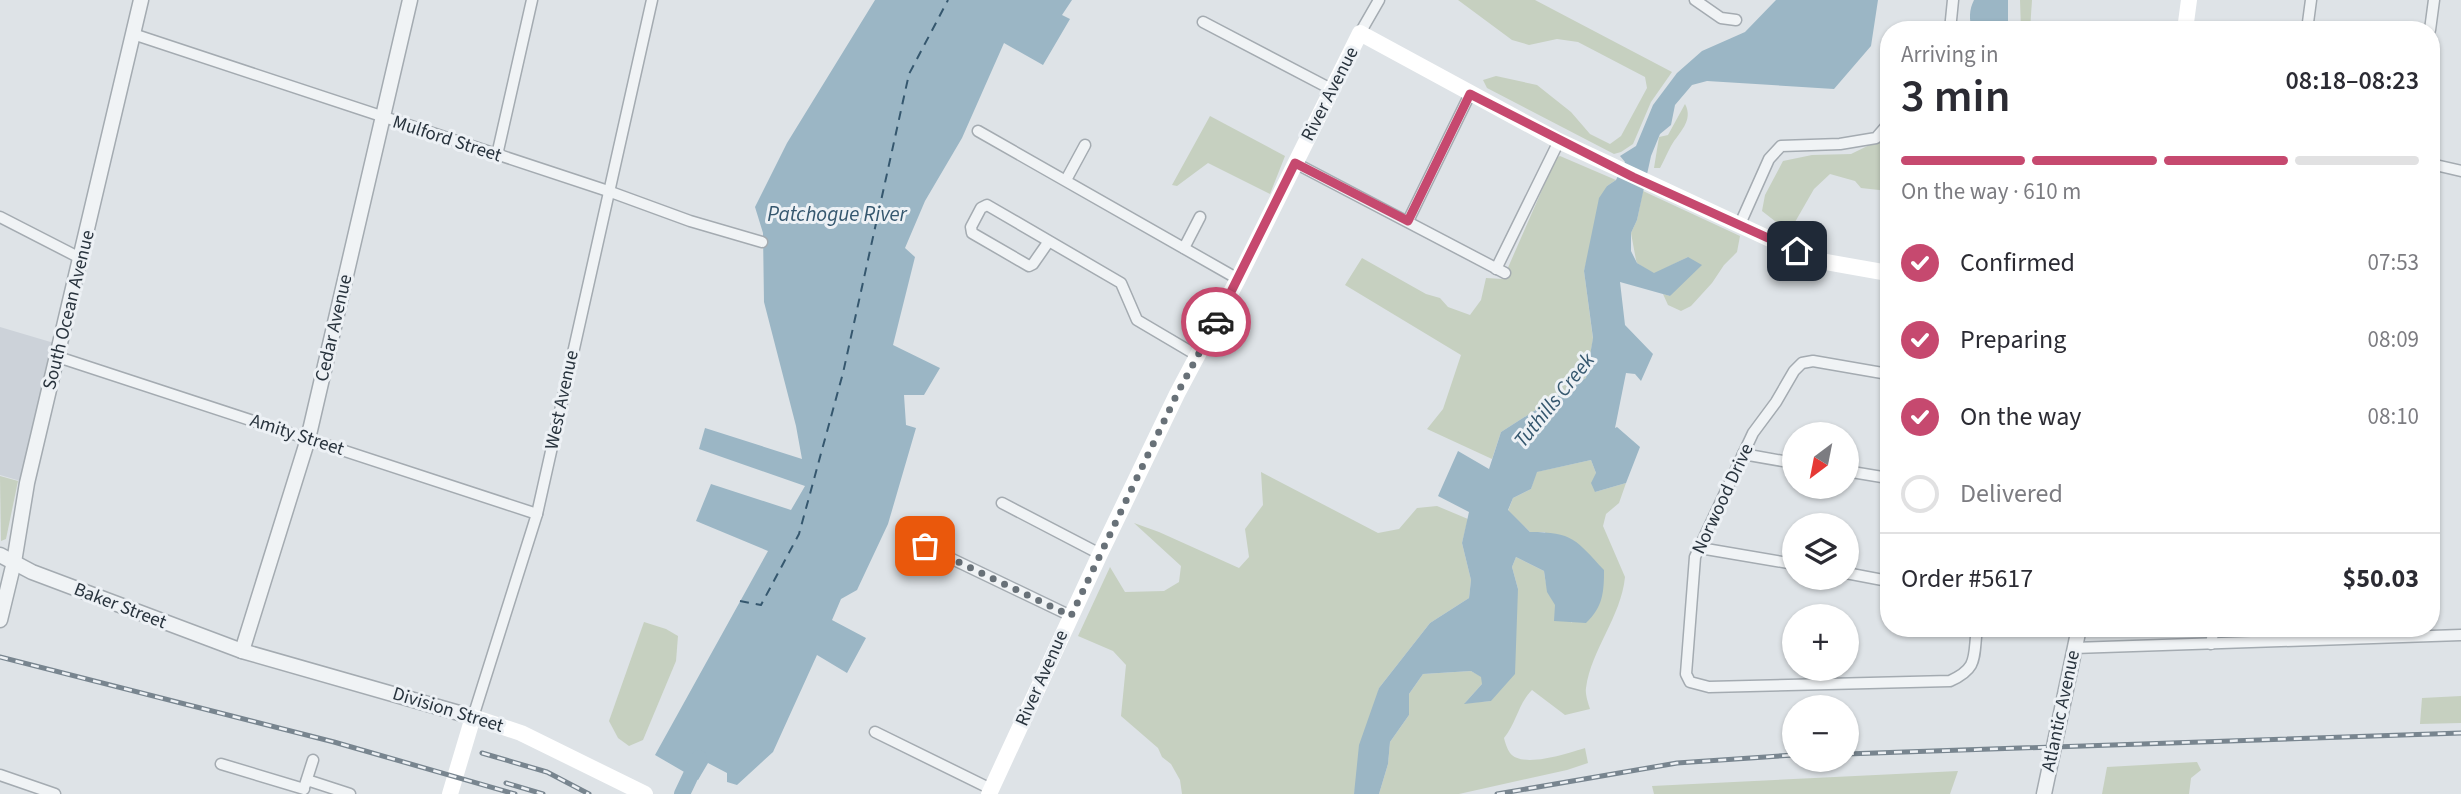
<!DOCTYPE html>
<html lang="en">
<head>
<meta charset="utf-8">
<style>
  :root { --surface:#fff; --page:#f2f2f3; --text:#2b2b33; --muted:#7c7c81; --line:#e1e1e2; --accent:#c6496f }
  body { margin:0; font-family:"Source Sans 3",sans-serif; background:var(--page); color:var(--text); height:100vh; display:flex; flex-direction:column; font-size:26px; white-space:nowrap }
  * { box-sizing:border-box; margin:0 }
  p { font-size:23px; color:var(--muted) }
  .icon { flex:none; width:38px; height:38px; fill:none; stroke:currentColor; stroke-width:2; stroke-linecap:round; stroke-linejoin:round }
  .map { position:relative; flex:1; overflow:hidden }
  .drawer { position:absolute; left:1880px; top:21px; width:560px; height:616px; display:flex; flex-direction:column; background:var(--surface); border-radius:28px; box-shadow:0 2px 5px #0004 }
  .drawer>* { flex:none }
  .needle { width:46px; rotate:212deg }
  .controls { position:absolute; left:1782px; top:422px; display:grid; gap:14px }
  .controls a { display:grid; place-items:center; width:77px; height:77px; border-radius:50%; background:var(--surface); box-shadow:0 2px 5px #0004; font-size:35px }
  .pin { position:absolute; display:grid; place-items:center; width:60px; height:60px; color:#fff; margin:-30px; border-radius:14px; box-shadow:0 4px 10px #0006 }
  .courier { position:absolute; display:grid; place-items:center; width:70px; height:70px; margin:-35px; border:5px solid #c6496f; border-radius:50%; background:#fff; color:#222; box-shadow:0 2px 9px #0007 }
  .head em { font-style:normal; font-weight:600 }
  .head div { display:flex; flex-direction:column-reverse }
  .head { display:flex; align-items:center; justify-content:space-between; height:119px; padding:0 21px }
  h1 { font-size:46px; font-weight:600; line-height:52px }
  .bar { display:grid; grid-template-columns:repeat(4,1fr); gap:10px 7px; align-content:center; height:84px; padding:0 21px }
  .bar i { height:9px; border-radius:5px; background:var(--line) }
  .bar .active { background:var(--accent) }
  .bar p { grid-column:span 4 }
  .line { display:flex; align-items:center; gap:18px; padding:0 21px; border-top:2px solid var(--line) }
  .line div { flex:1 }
  ol { padding:0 21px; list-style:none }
  li { display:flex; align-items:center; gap:21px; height:77px }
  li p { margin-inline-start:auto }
  li .icon { padding:7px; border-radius:50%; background:var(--accent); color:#fff; stroke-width:4 }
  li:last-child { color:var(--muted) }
  li i { width:38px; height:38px; border:4px solid var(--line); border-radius:50% }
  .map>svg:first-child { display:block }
  .built { fill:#ccd2d9 }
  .green { fill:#c6d0c0 }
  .water { fill:#9bb6c5 }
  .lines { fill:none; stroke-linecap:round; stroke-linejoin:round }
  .river { stroke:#9bb6c5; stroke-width:16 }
  .ferry { stroke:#35576e; stroke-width:2; stroke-dasharray:9 7; stroke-linecap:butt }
  .minor-casing { stroke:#a4abb1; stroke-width:13 }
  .tertiary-casing { stroke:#a4abb1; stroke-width:17 }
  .minor { stroke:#f0f3f5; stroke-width:10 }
  .tertiary { stroke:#f0f3f5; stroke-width:14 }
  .secondary { stroke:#fff; stroke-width:16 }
  .rail-casing { stroke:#78858f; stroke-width:5 }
  .rail { stroke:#edf1f5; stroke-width:2.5; stroke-dasharray:8; stroke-linecap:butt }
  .done { stroke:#687178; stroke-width:7; stroke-dasharray:0 12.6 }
  .route { stroke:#c6496f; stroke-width:9 }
  .labels { text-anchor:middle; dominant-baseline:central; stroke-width:6; stroke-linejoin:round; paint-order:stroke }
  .street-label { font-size:19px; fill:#28333d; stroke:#edf1f5 }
  .water-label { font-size:21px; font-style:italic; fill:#35576e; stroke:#edf1f5 }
</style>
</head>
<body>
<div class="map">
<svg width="2461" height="794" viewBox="0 0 2461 794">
  <rect width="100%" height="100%" fill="#dee3e7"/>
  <path class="built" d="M0,327L54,343L24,482L0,475Z"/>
  <g class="green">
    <path d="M1458,0H1535L1672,72L1651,102L1633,144L1621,152L1614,154L1487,88L1483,80L1496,76L1537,85L1571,112L1590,134L1610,144L1621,136L1647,88L1645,77L1578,42L1557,39L1529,45L1512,40Z"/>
    <path d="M2020,0H2032L2030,30H2021Z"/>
    <path d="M1685,104C1694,121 1679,132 1671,146C1667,153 1664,161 1660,168H1654L1659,137L1668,135Z"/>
    <path d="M1210,116L1285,156L1270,194L1208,163L1177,186L1172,185Z"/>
    <path d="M1888,136V191L1861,188L1855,181L1830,174L1814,189L1795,222L1780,225L1762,211L1765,195L1783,161L1812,155L1851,154Z"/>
    <path d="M1560,156L1616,180L1607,186L1584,271L1593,339L1586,378L1501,432L1492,459L1427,429L1443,409L1461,355L1345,285L1362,258L1426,294L1440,298L1448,307L1470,315L1481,300L1486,278L1503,279L1556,158Z"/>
    <path d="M1643,191L1740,236L1737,252L1724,265L1712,283L1691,306L1681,311L1668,305L1663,294L1670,296L1688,257L1654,274L1637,263L1636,260L1631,233L1637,220Z"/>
    <path d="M1591,460L1596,473L1595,492L1626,483L1619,503L1606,514L1603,526L1625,577C1621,617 1591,650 1586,688C1585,694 1588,703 1590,709L1565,715L1532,690C1518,704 1517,722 1504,738C1505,742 1507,749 1510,753C1522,769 1569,753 1585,748L1588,763L1567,770L1459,794H1379L1388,764L1390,742L1409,715V694L1423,674L1471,671L1482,677V684L1465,703L1491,701L1518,589L1512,567L1516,557L1544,571C1547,597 1554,604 1572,623L1545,532H1530L1508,511L1513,498L1531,489L1536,472Z"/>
    <path d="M1261,472L1378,533L1399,529L1417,508L1437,506L1468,519L1462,543L1471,580L1469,598L1430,623L1379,688L1354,794H1182L1180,780L1171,764L1162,757L1158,748L1121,716L1126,665L1113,651L1078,636L1110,567L1125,592L1164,591L1179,582L1181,566L1134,523L1159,532L1239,568L1249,557L1245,529L1263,505Z"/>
    <path d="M0,476L18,481L6,539L1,541Z"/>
    <path d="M644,622L666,629L678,636L676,661L643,740L629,746L618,738L609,721Z"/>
    <path d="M2461,696V723L2420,724L2422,698Z"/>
    <path d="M2197,762L2201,770L2191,778L2189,794H2102L2107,767Z"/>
    <path d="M1958,771L1950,794H1654L1652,786Z"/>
  </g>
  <g class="water">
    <path d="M875,0H1072L1062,15L1070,19L1043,65L1004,43L962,138L925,201L905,248L915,257L893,345L940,368L924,395H904L906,425L916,428L888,524L857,590L841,599L832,620L866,638L847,673L817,655L773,752L737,785L727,782V773L708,763L698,780L655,755L768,551L696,521L711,484L791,510L805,486L699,449L705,428L802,459L796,426L764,302L763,233L755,207L787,143Z"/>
    <path d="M1776,0H1878L1871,46L1834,89L1707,81L1692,85L1675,105L1671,125L1660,134L1651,156L1637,220L1631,233V251L1637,263L1654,273L1688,257L1702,265L1670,296L1620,282L1625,325L1653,354L1641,381L1635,374L1626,373L1615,428L1617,427L1640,447L1626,483L1595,492L1591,483L1596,473L1591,460L1537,472L1531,489L1513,498L1508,510L1530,532C1573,532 1576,540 1604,570C1604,592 1603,607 1586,623L1554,621L1555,605L1547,592L1544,571L1516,557L1512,567L1518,589L1515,674L1491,701L1464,704L1482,684L1481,677L1471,671L1423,674L1409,694V715L1390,742L1388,764L1379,794H1354L1359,745L1379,688L1430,623L1469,598L1471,580L1462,543L1469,512L1438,496L1458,451L1489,469L1501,432L1586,378L1593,338L1584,271L1599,198L1607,186L1616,180L1625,162L1620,156L1636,146L1653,105L1677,73L1702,51L1745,32Z"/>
    <path d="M1974,0H2008V30H1972C1969,19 1969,10 1974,0Z"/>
  </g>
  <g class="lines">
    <path class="river" d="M682,794L699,758"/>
    <path class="ferry" d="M740,601L761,605L799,534L843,373L909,74L948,0"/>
    <g class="minor-casing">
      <g id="minor">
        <path d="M1695,0L1721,18L1736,20"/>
        <path d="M1203,22L1331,89"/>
        <path d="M1950,30L1953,0"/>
        <path d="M2307,30L2311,0"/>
        <path d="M2430,30L2434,0"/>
        <path d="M1360,33L1379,0"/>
        <path d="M133,34L608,191L690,221L762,242"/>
        <path d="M978,131L1238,279"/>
        <path d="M497,155L532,0"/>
        <path d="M1295,163L1505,273"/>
        <path d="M2431,164L2461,171"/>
        <path d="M1066,180L1085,145"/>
        <path d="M0,217L82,259"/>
        <path d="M1408,221L1470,94"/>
        <path d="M1740,224L1769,159L1781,146L1840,144L1876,138L1888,124"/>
        <path d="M1049,241L1033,264L1029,266L972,233L971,227L981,208L987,205L1121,283L1137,320L1198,356"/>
        <path d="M1184,248L1200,217"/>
        <path d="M1496,269L1559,141"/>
        <path d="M58,357L537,514"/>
        <path d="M1888,374L1813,361L1802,363L1794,371L1776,402L1753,433L1695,557L1686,674L1690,682L1709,687L1950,681C1979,668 1973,657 1977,628"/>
        <path d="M1743,454L1794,463"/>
        <path d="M1846,471L1888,478"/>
        <path d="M1002,503L1100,554"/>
        <path d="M925,546L1071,616"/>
        <path d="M1700,548L1794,564"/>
        <path d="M1846,573L1888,581"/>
        <path d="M2211,644L2214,628"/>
        <path d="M2074,648L2461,635"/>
        <path d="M473,717L537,514L652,0"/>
        <path d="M875,732L991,789"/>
        <path d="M221,764L304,789"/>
        <path d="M0,775L55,794"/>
        <path d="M307,780L350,794"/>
        <path d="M305,785L313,760"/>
      </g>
    </g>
    <g class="tertiary-casing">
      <g id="tertiary">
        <path d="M0,555L32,572L242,651L473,717"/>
        <path d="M0,620L14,562L27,483L141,0"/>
        <path d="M242,651L308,439L410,0"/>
        <path d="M2044,794L2079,628"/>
      </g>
    </g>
    <use href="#minor" class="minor"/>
    <use href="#tertiary" class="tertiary"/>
    <g class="secondary">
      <path d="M2185,30L2189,0"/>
      <path d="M450,794L473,717L521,733L645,794"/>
      <path d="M989,794L1100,554L1177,394L1238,279L1360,33L1559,141L1815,260L1888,273"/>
    </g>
    <g class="rail-casing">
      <g id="rail">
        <path d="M0,657L334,742L515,794"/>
        <path d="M482,753L547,772L589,794"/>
        <path d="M1846,754L2461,733"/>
        <path d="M506,783L543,794"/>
        <path d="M1497,794L1677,763L1794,755"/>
      </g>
    </g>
    <use href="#rail" class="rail"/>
  </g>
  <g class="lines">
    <path class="done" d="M925,546L1071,616L1177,394L1216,322"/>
    <path class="route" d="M1216,322L1295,163L1408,221L1470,94L1633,177L1797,251"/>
  </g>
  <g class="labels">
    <g class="street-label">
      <text transform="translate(1330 94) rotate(-63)">River Avenue</text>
      <text transform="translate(447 139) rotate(18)">Mulford Street</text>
      <text transform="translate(69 310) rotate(-76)">South Ocean Avenue</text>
      <text transform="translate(334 328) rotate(-77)">Cedar Avenue</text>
      <text transform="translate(562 400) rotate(-78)">West Avenue</text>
      <text transform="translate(297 435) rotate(18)">Amity Street</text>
      <text transform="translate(1723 499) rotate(-65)">Norwood Drive</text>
      <text transform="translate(120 606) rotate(21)">Baker Street</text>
      <text transform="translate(1042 678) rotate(-66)">River Avenue</text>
      <text transform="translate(448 710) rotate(17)">Division Street</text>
      <text transform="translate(2061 711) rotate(-78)">Atlantic Avenue</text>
    </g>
    <g class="water-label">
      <text x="837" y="214">Patchogue River</text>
      <text transform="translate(1554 400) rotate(-51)">Tuthills Creek</text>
    </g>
  </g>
</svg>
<div class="controls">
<a><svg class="needle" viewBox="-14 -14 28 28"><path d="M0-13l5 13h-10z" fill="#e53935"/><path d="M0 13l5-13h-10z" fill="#7c7c81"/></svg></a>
<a><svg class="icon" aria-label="layers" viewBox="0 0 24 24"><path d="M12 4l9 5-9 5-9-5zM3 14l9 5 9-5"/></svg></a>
<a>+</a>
<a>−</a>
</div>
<div class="pin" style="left:925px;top:546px;background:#ea580c"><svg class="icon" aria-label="bag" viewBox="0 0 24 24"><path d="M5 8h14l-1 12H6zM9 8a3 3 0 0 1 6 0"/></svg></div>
<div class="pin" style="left:1797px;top:251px;background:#1f2937"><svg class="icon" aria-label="home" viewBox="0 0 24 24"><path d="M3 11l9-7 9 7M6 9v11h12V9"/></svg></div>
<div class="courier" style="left:1216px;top:322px"><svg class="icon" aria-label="car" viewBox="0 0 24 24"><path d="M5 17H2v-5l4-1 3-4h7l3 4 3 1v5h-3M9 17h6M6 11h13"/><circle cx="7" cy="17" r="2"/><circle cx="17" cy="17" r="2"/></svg></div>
<section class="drawer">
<div class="head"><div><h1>3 min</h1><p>Arriving in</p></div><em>08:18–08:23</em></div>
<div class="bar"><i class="active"></i><i class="active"></i><i class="active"></i><i></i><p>On the way · 610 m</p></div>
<ol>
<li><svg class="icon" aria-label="check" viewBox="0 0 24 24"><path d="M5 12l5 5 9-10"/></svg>Confirmed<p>07:53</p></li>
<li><svg class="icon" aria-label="check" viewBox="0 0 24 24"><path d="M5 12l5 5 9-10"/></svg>Preparing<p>08:09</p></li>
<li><svg class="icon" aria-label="check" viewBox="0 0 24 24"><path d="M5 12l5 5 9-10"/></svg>On the way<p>08:10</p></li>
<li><i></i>Delivered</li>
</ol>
<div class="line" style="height:91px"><div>Order #5617</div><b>$50.03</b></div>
</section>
</div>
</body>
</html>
